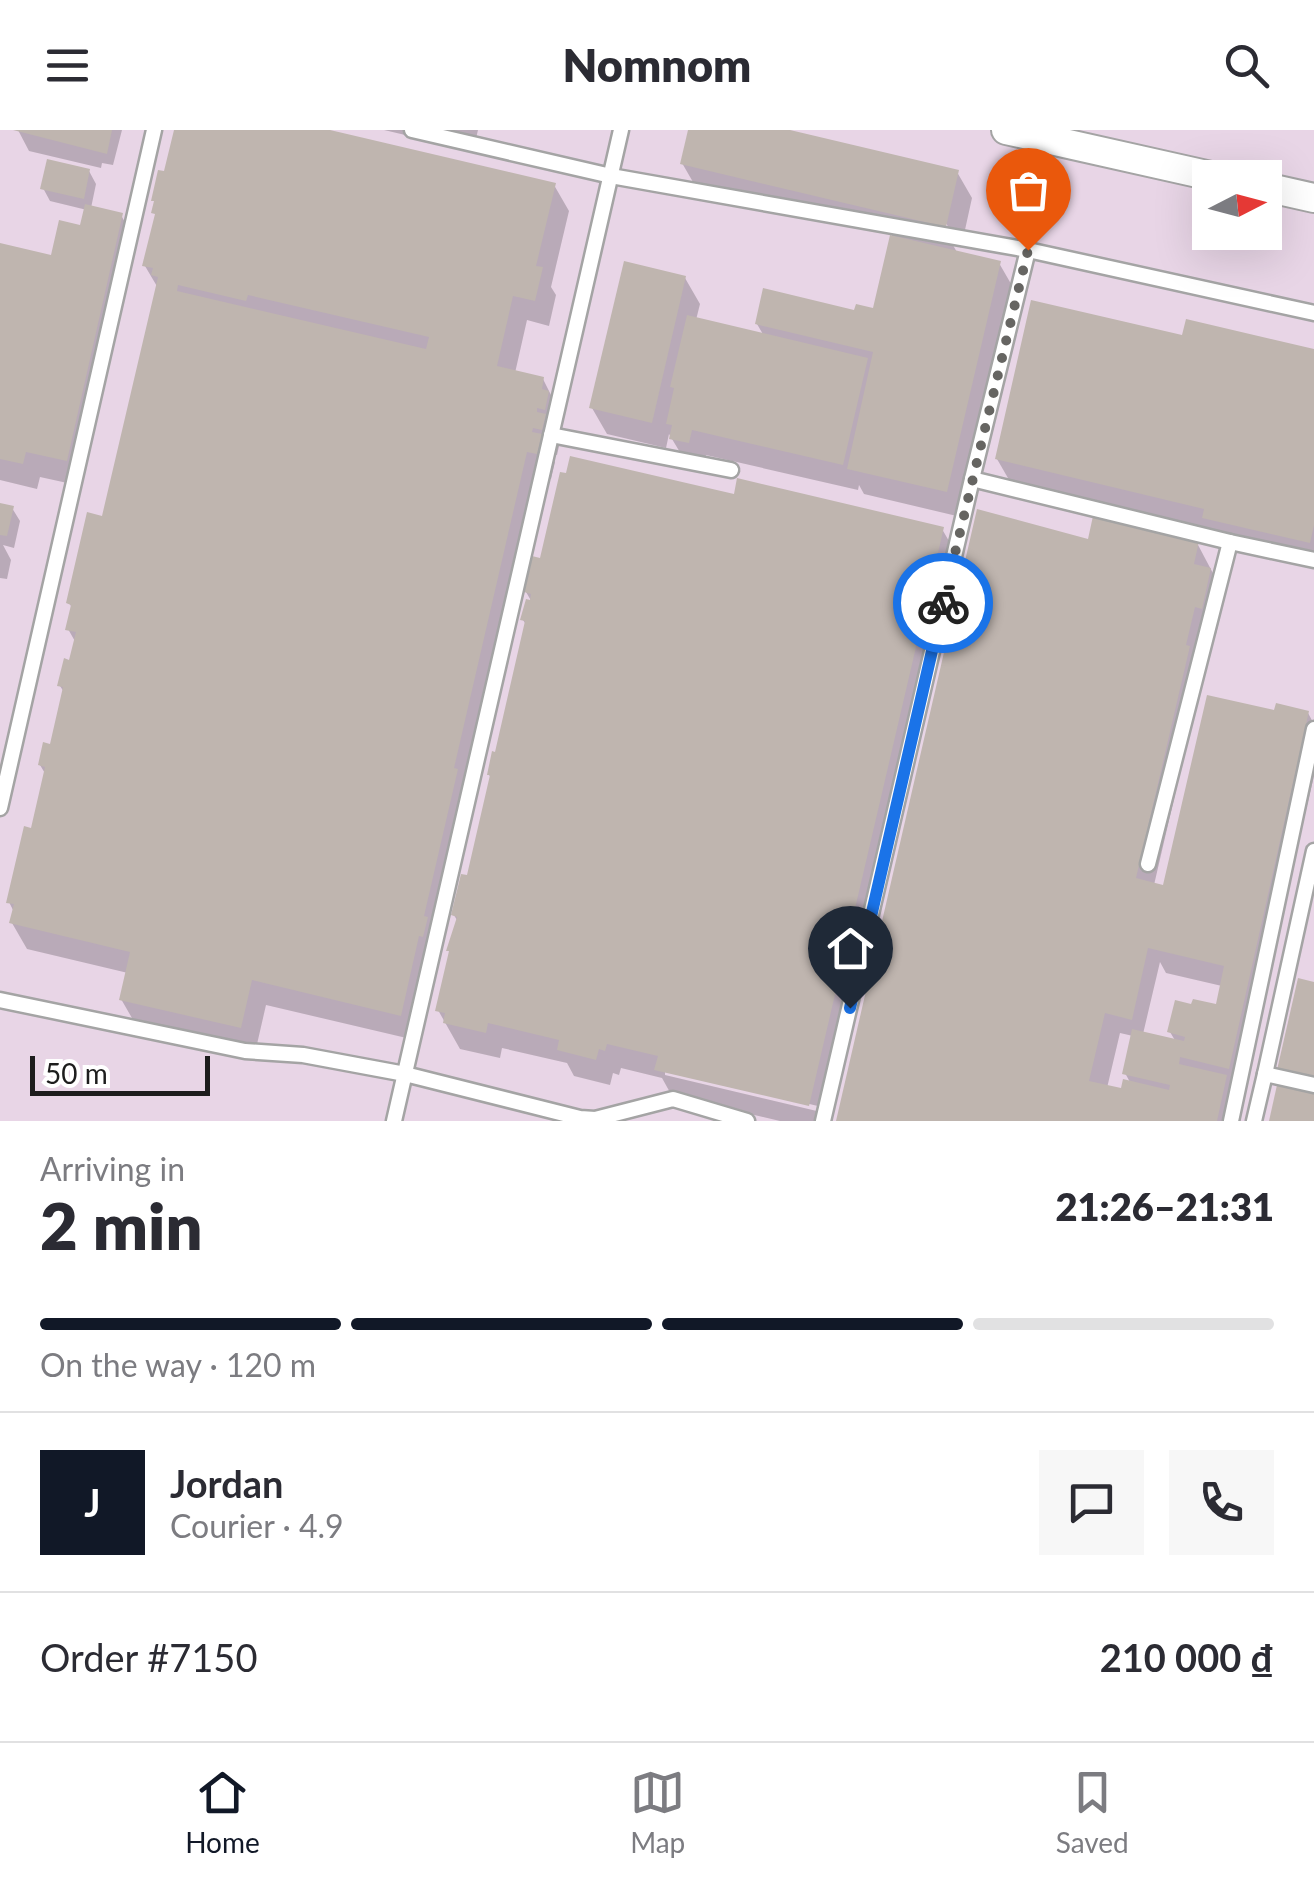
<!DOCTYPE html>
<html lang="en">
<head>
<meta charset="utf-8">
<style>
  :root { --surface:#fff; --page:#f7f7f7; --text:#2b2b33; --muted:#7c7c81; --line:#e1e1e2; --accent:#111827 }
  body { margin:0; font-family:Lato,sans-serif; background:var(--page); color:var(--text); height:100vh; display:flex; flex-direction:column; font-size:38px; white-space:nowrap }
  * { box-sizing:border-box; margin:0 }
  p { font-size:32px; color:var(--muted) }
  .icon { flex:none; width:55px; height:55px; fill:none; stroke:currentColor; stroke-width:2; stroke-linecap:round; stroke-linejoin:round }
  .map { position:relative; height:991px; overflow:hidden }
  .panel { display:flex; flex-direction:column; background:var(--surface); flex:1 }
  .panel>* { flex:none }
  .needle { width:65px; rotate:84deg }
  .controls { position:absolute; left:1192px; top:30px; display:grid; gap:20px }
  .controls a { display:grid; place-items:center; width:90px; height:90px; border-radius:0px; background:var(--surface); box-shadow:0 10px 40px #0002; font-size:50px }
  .scale { position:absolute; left:30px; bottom:25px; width:180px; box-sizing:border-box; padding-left:10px; border:5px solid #1d1d1d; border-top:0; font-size:28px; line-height:35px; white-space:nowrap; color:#1d1d1d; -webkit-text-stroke:8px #fff; paint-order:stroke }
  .pin { position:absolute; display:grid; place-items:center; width:85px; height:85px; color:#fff; margin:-102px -42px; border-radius:50% 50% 50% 0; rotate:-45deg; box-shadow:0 0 10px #0007 }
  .pin .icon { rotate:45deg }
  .courier { position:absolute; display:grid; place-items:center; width:100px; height:100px; margin:-50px; border:8px solid #1a73e8; border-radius:50%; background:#fff; color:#222; box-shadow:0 2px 12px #0007 }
  .head em { font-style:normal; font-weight:800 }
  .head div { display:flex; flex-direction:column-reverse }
  .head { display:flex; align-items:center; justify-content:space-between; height:170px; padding:0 40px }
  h1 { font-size:65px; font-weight:800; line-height:75px }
  .bar { display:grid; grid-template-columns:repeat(4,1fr); gap:15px 10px; align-content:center; height:120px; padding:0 40px }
  .bar i { height:12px; border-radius:8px; background:var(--line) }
  .bar .selected { background:var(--accent) }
  .bar p { grid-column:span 4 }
  .line { display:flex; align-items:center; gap:25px; padding:0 40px; border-top:2px solid var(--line) }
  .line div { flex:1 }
  .round { display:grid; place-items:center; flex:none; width:105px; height:105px; border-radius:0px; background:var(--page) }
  header { display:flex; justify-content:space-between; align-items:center; height:130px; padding:0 40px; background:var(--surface); font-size:45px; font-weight:800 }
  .menu { display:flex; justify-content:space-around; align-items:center; height:140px; border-top:2px solid var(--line); background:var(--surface); font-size:28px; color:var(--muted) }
  .menu a { display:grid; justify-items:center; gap:5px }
  .menu .selected { color:var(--accent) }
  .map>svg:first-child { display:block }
  .industrial { fill:#e8d5e6; fill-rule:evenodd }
  .shadow { fill:#0003; fill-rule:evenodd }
  .building { fill:#bfb5af; fill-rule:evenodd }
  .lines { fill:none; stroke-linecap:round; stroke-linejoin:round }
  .service-casing { stroke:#a4a4a4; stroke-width:19 }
  .minor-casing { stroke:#a4a4a4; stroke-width:32 }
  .service { stroke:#fff; stroke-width:14 }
  .minor { stroke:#fff; stroke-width:28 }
  .done { stroke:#666562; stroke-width:10; stroke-dasharray:0 18 }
  .route { stroke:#1a73e8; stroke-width:12 }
</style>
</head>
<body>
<header><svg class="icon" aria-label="menu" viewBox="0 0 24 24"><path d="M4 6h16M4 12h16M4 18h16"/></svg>Nomnom<svg class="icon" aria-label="search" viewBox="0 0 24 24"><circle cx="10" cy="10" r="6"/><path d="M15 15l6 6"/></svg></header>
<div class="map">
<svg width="1314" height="991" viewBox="0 0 1314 991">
  <rect width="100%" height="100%" fill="#efeae3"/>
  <path class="industrial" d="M0,0H1314V991H0ZM1210,48H1265V102H1210Z"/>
  <g class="shadow">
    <path d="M18,0H122L113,35L102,33L101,38L29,21Z"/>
    <path d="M176,0H319L554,55L569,81L551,157L556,165L549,196L527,190L515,243L543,249L563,289L560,312L557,325L550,324L555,332L551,349L541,347L415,910L266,875L255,923L136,895L121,869L128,843L27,819L12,793L14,782L9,772L33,701L46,645L40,635L51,617L64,562L60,556L71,533L76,513L68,499L73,479L69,473L104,389L158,158L145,136L156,87L154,70L166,44Z"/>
    <path d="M384,0H478L473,21Z"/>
    <path d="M690,0H779L957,42L972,68L961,118L941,85L937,87L958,124L999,133L1014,159L961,387L864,364L859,355L858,360L706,325L703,338L687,334L669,304L666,318L607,304L592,278L685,148L700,174L696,190L764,206L757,194L875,181L892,105L697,59L682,33Z"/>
    <path d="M89,41L96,54L91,78L121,85L128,98L123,167L81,356L40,347L37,359L0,350V116L53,128L82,98L87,80L50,71L43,58Z"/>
    <path d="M1184,208L1314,221V435L1012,355L997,329Z"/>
    <path d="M735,367L942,399L957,425L826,991H780L672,966L662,948L621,938L619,945L613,943L610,955L574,946L567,933L502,918L500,928L460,919L438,880L451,824L448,820L458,792L454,785L469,748L492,649L489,645L497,625L527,496L523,490L533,474L526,462L542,431ZM665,940L822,977L821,982L665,945Z"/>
    <path d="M0,376L12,378L20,391L14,418L3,415L11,430L7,449L0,448Z"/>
    <path d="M1090,412L1197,413L1225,466L1216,504L1209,502L1203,544L1154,755L1165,758L1276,583H1308L1314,594V646L1240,957L1229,955L1237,967L1231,991H839ZM1160,832L1166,843L1222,856L1221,878L1170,902L1176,912L1143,904ZM1120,903L1133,906L1125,943L1131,954L1119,960L1107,958Z"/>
  </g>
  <g class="building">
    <path d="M13,0H112L107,24Z"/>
    <path d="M174,0H330L556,53L536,136L543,137L535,171L513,166L497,236L544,247L542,259L549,261L545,280L537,278V282L546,284L542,300L533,298L532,302L542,304L537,324L527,322L454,638L458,639L424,786L428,787L423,807L419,806L401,886L252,850L241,898L119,870L130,822L9,793L14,774L6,773L24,696L31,698L45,637L38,635L43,612L50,614L63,557L57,556L64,528L69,530L76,502L65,500L71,475L66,473L87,382L102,386L158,147L151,145L153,138L142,136L155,84L151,83L154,71H151L158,40L164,41ZM178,155L246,171L248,165L429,207L426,219L177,161Z"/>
    <path d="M688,0H790L959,40L946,97L680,34Z"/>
    <path d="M47,29L90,39L84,69L40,59Z"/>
    <path d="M85,74L123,83L67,331L26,322L23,334L0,329V113L51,125L59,90L80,95Z"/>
    <path d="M890,105L1001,131L947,362L847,339L873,222L755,194L763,158L854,180L856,174L873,178Z"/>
    <path d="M624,131L686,146L652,293L589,278Z"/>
    <path d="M1031,170L1182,205L1186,189L1314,219V395L1310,413L1202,388L1204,379L995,329Z"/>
    <path d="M687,185L868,228L843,335L692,300L689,313L669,309L672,295L666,294L674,258L670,257Z"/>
    <path d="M570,326L734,364L737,348L944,397L809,976L654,940L658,926L607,914L605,921L599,919L596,930L557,920L559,910L488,893L486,903L443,893L445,883L435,881L449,821H446L457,787L451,785L461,744L467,745L490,645H487L492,621L495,622L525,491L520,490L526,469L530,470L531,464L524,462L532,426L540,428L560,342L566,343Z"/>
    <path d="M0,373L14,376L7,406L0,405Z"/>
    <path d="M977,379L1088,409L1093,386L1199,411L1194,434L1211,438L1202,479L1195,477L1186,515L1190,516L1136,748L1163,755L1207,565L1274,580L1276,573L1309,581L1229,939L1180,927L1179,934L1227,945L1217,991H836ZM1148,818L1224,836L1216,874L1193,869L1191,874L1175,870L1167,902L1185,907L1184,911L1132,899L1122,944L1170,955L1169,960L1123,949L1121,958L1089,951L1105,883L1132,890Z"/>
    <path d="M1298,848L1314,852V949L1277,940Z"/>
    <path d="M1277,955L1314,963V991H1269Z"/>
  </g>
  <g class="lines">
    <g class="service-casing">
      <g id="service">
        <path d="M412,0L611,46L1028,120L1314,183"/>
        <path d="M1028,120L972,349L1230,412"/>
        <path d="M551,305L731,340"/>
        <path d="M0,678L154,0"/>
        <path d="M1148,734L1230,412L1314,430"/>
        <path d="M0,870L245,921L303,925L405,944L580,988L595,989L673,969L747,991"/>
        <path d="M1265,944L1314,721"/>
        <path d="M394,991L621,0"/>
        <path d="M823,991L972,349"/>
        <path d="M1231,991L1314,599"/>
        <path d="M1254,991L1265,944L1314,955"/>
      </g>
    </g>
    <g class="minor-casing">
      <g id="minor">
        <path d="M1006,0L1220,48"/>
        <path d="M1265,57L1314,68"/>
      </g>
    </g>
    <use href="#service" class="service"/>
    <use href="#minor" class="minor"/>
  </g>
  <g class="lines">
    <path class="done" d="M943,473L1028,120"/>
    <path class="route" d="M850,878L943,473"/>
  </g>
</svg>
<div class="controls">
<a><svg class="needle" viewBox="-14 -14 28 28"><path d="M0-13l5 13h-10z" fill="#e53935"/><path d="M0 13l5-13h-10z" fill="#7c7c81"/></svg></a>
</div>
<div class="scale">50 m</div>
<div class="pin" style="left:1028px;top:120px;background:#ea580c"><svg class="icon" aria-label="bag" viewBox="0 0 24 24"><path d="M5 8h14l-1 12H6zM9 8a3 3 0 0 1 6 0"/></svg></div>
<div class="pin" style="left:850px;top:878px;background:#1f2937"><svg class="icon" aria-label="home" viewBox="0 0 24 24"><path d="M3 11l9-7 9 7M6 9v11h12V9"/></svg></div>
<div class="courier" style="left:943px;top:473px"><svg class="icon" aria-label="bike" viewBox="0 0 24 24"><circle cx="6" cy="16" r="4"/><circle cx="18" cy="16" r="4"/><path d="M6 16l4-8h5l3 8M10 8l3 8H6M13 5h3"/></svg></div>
</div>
<section class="panel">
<div class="head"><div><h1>2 min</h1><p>Arriving in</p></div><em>21:26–21:31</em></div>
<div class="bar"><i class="selected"></i><i class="selected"></i><i class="selected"></i><i></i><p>On the way · 120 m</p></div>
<div class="line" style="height:180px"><b class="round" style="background:var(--accent);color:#fff">J</b><div><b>Jordan</b><p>Courier · 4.9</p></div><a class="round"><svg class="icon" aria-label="chat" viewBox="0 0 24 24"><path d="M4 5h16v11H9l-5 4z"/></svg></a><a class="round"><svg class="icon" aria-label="phone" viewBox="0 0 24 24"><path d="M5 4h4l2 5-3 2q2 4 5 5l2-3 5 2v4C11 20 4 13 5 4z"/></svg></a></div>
<div class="line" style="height:130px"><div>Order #7150</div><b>210 000 ₫</b></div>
</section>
<nav class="menu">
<a class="selected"><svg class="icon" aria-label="home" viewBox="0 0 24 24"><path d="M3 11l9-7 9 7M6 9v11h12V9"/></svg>Home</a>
<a><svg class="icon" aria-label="map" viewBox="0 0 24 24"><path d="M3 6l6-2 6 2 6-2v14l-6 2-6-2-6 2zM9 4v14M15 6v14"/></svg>Map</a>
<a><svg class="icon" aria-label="saved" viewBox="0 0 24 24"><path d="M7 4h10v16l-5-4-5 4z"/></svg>Saved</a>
</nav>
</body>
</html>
